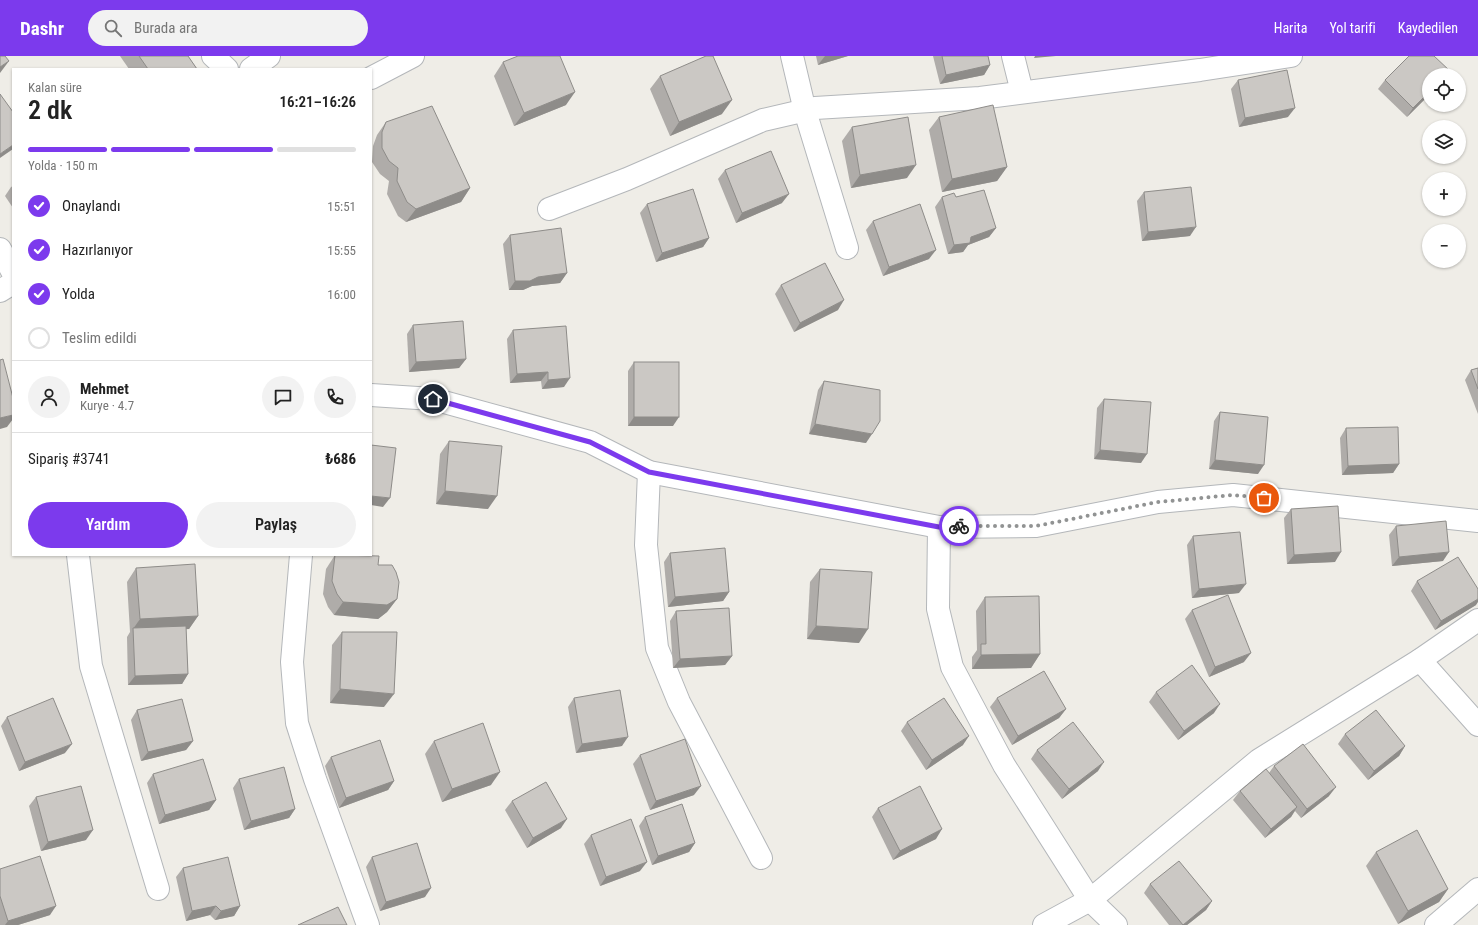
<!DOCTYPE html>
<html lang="tr">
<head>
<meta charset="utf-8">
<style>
  :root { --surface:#fff; --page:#f2f2f2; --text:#222; --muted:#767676; --line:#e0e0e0; --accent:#7c3aed }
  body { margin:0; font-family:"Roboto Condensed",sans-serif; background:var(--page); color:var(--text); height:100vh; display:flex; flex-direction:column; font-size:15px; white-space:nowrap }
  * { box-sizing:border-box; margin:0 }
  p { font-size:13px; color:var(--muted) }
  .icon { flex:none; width:22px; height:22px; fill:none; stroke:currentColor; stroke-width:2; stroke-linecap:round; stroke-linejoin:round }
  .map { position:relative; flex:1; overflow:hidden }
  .drawer { position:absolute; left:12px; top:12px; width:360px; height:488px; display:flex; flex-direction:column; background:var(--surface); border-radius:0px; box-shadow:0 1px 3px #0004 }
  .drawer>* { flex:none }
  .tools { position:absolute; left:1422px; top:12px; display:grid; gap:8px }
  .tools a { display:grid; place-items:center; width:44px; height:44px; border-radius:50%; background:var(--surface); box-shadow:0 1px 3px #0004; font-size:20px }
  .pin { position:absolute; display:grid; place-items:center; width:34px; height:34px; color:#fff; margin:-17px; border:2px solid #fff; border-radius:50%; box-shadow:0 1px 4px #0007 }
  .courier { position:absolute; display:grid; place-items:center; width:40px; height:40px; margin:-20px; border:3px solid #7c3aed; border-radius:50%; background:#fff; color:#222; box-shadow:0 1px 5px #0007 }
  .summary em { font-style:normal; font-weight:600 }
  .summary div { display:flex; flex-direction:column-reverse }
  .summary { display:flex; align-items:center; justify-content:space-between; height:68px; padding:0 16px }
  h1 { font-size:26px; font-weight:600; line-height:30px }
  .bar { display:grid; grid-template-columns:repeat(4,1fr); gap:6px 4px; align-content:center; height:48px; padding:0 16px }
  .bar i { height:5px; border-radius:3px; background:var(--line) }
  .bar .active { background:var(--accent) }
  .bar p { grid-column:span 4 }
  .line { display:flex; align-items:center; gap:10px; padding:0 16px; border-top:1px solid var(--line) }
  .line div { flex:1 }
  .round { display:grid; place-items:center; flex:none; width:42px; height:42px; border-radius:21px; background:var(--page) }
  ol { padding:0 16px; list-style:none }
  li { display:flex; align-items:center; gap:12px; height:44px }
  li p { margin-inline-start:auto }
  li .icon { padding:4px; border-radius:50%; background:var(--accent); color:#fff; stroke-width:4 }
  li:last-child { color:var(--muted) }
  li i { width:22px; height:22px; border:2px solid var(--line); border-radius:50% }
  .primary-button { display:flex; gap:8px; margin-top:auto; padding:8px 16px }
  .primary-button a { flex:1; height:46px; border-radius:24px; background:var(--accent); color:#fff; font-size:16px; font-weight:600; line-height:46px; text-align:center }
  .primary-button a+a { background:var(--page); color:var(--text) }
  header { display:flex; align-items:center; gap:24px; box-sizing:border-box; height:56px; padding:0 20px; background:var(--accent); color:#fff }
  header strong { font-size:19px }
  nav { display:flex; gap:22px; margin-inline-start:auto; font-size:14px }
  .search { width:280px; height:36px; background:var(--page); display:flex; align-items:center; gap:10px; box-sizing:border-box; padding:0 14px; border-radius:22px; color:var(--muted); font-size:15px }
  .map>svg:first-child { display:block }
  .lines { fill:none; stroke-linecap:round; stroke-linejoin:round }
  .minor-casing { stroke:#b4b7ba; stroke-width:24 }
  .minor { stroke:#fff; stroke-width:22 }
  .wall { fill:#afaca9 }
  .shaded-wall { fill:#8e8c89 }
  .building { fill:#cbc8c4; stroke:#8e8c89 }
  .done { stroke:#919393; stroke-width:4; stroke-dasharray:0 7.2 }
  .route { stroke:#7c3aed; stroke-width:5 }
</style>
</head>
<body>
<header>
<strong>Dashr</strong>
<div class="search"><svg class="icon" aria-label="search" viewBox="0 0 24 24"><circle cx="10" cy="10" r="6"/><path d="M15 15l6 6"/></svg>Burada ara</div>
<nav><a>Harita</a><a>Yol tarifi</a><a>Kaydedilen</a></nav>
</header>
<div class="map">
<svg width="1478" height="869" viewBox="0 0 1478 869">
  <rect width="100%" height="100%" fill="#efede7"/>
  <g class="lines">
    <g class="minor-casing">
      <g id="minor">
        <path d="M213,0L227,13"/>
        <path d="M792,0L805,55L847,192"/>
        <path d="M1013,0L1022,36"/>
        <path d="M251,13L269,0"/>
        <path d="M371,22L413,0"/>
        <path d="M549,153L627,123L763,64L815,52L980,42L1200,14L1291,0"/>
        <path d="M0,193L13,217"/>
        <path d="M0,235L13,227"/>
        <path d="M371,339L433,343L590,386L649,416L939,471L1036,470L1158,446L1233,439L1478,465"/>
        <path d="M649,416L646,489L657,592L679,646L761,802"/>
        <path d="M939,471L938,553L952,611L1004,709L1090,844L1116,869"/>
        <path d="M78,499L91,610L158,833"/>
        <path d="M301,499L292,606L297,667L315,723L368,869"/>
        <path d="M1420,604L1478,669"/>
        <path d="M1044,869L1090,844L1259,704L1420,604L1478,564"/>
        <path d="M1436,869L1478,833"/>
      </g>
    </g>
    <use href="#minor" class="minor"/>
  </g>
  <g class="wall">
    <path d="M120,0H188L197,13H129Z"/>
    <path d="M816,0H848L818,9Z"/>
    <path d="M933,0H988L990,9L984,19L940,28Z"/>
    <path d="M503,6L566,49L514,70L494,20Z"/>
    <path d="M1429,19V39L1407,61L1378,33L1385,24Z"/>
    <path d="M660,20L722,58L670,80L650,33Z"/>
    <path d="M1238,24L1288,61L1239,71L1231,33Z"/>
    <path d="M939,61L1007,111L997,125L942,136L929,74Z"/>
    <path d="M386,66L470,132L461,146L406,166L398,160L387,138L389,125L380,118L372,106L373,90L377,79Z"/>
    <path d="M852,71L907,122L851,132L842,85Z"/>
    <path d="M725,114L782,147L736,167L718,123Z"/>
    <path d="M13,130V152L5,140L11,131Z"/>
    <path d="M1144,136L1190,180L1142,185L1137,145Z"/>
    <path d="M942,141L996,172L989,181L968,189L963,196L948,198L935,151Z"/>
    <path d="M647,148L709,182L703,191L656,206L640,157Z"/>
    <path d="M873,165L929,203L883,220L866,174Z"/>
    <path d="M510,179L567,217L560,227L532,230L523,234H509L503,188Z"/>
    <path d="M781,229L838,254L794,276L775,238Z"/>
    <path d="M413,269L466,303L459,312L409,316L407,278Z"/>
    <path d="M513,274L564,331L542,333L541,325L510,327L507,283Z"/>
    <path d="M634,306L673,370H628V315Z"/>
    <path d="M1478,312V358L1465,324L1471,314Z"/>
    <path d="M824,325L866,387L809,378L818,334Z"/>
    <path d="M1104,343L1141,407L1094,403L1097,352Z"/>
    <path d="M1220,356L1258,418L1209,413L1214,365Z"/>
    <path d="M1346,372L1399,408L1393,417L1342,419L1340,382Z"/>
    <path d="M449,385L488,453L436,448L440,398Z"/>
    <path d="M1291,453L1335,506L1287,508L1284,462Z"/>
    <path d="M1396,470L1443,505L1392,510L1389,479Z"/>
    <path d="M1193,480L1239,537L1192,542L1187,489Z"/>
    <path d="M670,497L729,536L723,545L668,551L664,506Z"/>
    <path d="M335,499L378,509L397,543L387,556L378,563L334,559L328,551L323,538L326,513Z"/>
    <path d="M136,512L198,560L189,573H186L188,618L182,628L128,629L127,581L130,576L127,526Z"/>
    <path d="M820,513L859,587L807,583L810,526Z"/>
    <path d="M1417,525L1476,549L1435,574L1411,535Z"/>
    <path d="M985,541L1040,598L1031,612L972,613V601L977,594L976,555Z"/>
    <path d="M1192,554L1244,606L1209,621L1185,563Z"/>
    <path d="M676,555L732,600L725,609L673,612L670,565Z"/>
    <path d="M342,576L384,651L330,647L332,589Z"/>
    <path d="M1156,636L1214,657L1178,684L1149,646Z"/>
    <path d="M574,642L622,690L576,697L568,651Z"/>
    <path d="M997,642L1066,653L1059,662L1012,689L990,651Z"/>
    <path d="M137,654L193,685L186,694L141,705L131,664Z"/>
    <path d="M7,661L65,697L19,715L1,670Z"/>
    <path d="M907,666L963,689L926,714L901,675Z"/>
    <path d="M1345,678L1405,690L1399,700L1368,724L1338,688Z"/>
    <path d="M434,685L491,729L442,746L425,698Z"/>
    <path d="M1037,694L1098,715L1062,743L1031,703Z"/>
    <path d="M640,699L694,739L650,754L633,708Z"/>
    <path d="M331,701L394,725L388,734L339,752L325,710Z"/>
    <path d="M1274,710L1329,740L1301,762L1295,755L1291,761L1265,782L1233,744L1240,735L1269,717Z"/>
    <path d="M153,718L216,744L209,754L159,768L147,727Z"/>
    <path d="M239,723L295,753L289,762L244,774L233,732Z"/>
    <path d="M36,741L86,784L41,795L29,750Z"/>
    <path d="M512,745L561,772L527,792L505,754Z"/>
    <path d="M878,752L936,783L893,804L872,761Z"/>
    <path d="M645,761L695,787L689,796L652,809L639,770Z"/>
    <path d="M591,779L640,815L600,830L584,788Z"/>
    <path d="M1376,796L1448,833L1439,846L1398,868L1366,810Z"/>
    <path d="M372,801L425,841L380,855L366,811Z"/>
    <path d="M183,812L240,850L234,860L215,864L210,859L186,865L176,821Z"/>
    <path d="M0,813L50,859L18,869H0Z"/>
    <path d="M1150,828L1212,845L1206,854L1187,869H1169L1144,837Z"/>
  </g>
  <g class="shaded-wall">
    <path d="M825,0H848L818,9Z"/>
    <path d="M1035,0H1056L1034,2Z"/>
    <path d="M9,5L0,17V11Z"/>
    <path d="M990,9L984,19L940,28L946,19Z"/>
    <path d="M575,36L566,49L514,70L524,57Z"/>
    <path d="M1429,36V39L1407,61L1413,52Z"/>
    <path d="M732,44L722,58L670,80L679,66Z"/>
    <path d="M1295,52L1288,61L1239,71L1245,62Z"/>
    <path d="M13,89V93L0,102V98Z"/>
    <path d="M916,109L907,122L851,132L860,119Z"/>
    <path d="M1007,111L997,125L942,136L952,123Z"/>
    <path d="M470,132L461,146L406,166L416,153Z"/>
    <path d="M789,138L782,147L736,167L742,157Z"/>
    <path d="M1196,171L1190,180L1142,185L1148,176Z"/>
    <path d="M996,172L989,181L968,189L963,196L948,198L954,189L971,181Z"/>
    <path d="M709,182L703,191L656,206L662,197Z"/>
    <path d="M936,194L929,203L883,220L889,211Z"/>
    <path d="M567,217L560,227L532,230L523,234H509L515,225L538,221Z"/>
    <path d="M844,244L838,254L794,276L800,267Z"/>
    <path d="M466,303L459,312L409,316L416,306Z"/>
    <path d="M548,316L541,325L510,327L517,318Z"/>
    <path d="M570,322L564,331L542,333L548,324Z"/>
    <path d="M13,359V363L7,371L0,373V362Z"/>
    <path d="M634,361H679L673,370H628Z"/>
    <path d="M815,368L872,378L866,387L809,378Z"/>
    <path d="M1100,394L1147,398L1141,407L1094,403Z"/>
    <path d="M1215,404L1264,409L1258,418L1209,413Z"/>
    <path d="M1399,408L1393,417L1342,419L1348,410Z"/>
    <path d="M445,435L497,440L488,453L436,448Z"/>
    <path d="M371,440L390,442L383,451L371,449Z"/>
    <path d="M1341,496L1335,506L1287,508L1294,499Z"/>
    <path d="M1449,496L1443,505L1392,510L1399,501Z"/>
    <path d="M1246,528L1239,537L1192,542L1199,533Z"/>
    <path d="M729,536L723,545L668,551L675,541Z"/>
    <path d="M397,543L387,556L378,563L334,559L343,546Z"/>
    <path d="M1478,543V546L1476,549L1435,574L1441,565Z"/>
    <path d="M198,560L189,573L133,577V573L140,563Z"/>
    <path d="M816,570L868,573L859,587L807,583Z"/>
    <path d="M1251,597L1244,606L1209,621L1215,611Z"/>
    <path d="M1040,598L1031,612L972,613L981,599Z"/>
    <path d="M732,600L725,609L673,612L680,603Z"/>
    <path d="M188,618L182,628L128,629L135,620Z"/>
    <path d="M340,633L394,638L384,651L330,647Z"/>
    <path d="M1220,648L1214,657L1178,684L1184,675Z"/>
    <path d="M1066,653L1059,662L1012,689L1018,680Z"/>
    <path d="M969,680L963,689L926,714L932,704Z"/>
    <path d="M628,681L622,690L576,697L582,688Z"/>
    <path d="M193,685L186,694L141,705L148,696Z"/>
    <path d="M72,688L65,697L19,715L25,706Z"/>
    <path d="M1405,690L1399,700L1368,724L1374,715Z"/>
    <path d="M1104,706L1098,715L1062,743L1069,733Z"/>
    <path d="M500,716L491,729L442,746L452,733Z"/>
    <path d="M394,725L388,734L339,752L346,742Z"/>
    <path d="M701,730L694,739L650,754L656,745Z"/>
    <path d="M1336,731L1329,740L1301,762L1307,753Z"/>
    <path d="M216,744L209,754L159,768L165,759Z"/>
    <path d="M1297,751L1291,761L1265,782L1271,773Z"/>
    <path d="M295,753L289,762L244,774L251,765Z"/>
    <path d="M567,763L561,772L527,792L533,782Z"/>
    <path d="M942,773L936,783L893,804L900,795Z"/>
    <path d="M93,774L86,784L41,795L48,786Z"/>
    <path d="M695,787L689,796L652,809L658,800Z"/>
    <path d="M647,806L640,815L600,830L606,821Z"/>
    <path d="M431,832L425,841L380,855L386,846Z"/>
    <path d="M1448,833L1439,846L1398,868L1408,855Z"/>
    <path d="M1212,845L1206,854L1187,869H1183Z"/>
    <path d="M56,850L50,859L18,869H5L8,865Z"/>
    <path d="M216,850L210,859L186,865L192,855Z"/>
    <path d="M240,850L234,860L215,864L221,855Z"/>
  </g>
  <g class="building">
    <path d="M0,0H5L9,5L0,11Z"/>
    <path d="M139,0H188L197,13H148Z"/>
    <path d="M518,0H560L575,36L524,57L503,6Z"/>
    <path d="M706,0H713L732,44L679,66L660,20Z"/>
    <path d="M942,0H988L990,9L946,19Z"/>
    <path d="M1409,0H1434L1450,15L1446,19H1429V36L1413,52L1385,24Z"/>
    <path d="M1287,14L1295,52L1245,62L1238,24Z"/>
    <path d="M0,38L13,56V89L0,98Z"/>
    <path d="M993,49L1007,111L952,123L939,61Z"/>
    <path d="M432,50L470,132L416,153L407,146L397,125L398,112L389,105L382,92V76L386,66Z"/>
    <path d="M908,61L916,109L860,119L852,71Z"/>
    <path d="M771,95L789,138L742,157L725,114Z"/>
    <path d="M1191,131L1196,171L1148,176L1144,136Z"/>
    <path d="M693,133L709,182L662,197L647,148Z"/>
    <path d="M984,134L996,172L971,181L970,187L954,189L942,141L954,137L956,141Z"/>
    <path d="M920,148L936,194L889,211L873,165Z"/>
    <path d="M561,172L567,217L538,221L530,225H515L510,179Z"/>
    <path d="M825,207L844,244L800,267L781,229Z"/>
    <path d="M463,265L466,303L416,306L413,269Z"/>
    <path d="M566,270L570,322L548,324V316L517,318L513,274Z"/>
    <path d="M3,303L13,342V359L0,362V304Z"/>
    <rect x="634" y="306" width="45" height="55"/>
    <path d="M1478,312V333L1471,314Z"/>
    <path d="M824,325L880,334V365L872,378L815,368Z"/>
    <path d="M1104,343L1151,346L1147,398L1100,394Z"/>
    <path d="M1220,356L1268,361L1264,409L1215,404Z"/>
    <path d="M1398,371L1399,408L1348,410L1346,372Z"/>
    <path d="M449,385L502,390L497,440L445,435Z"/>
    <path d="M371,389L396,392L390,442L371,440Z"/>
    <path d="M1338,450L1341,496L1294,499L1291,453Z"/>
    <path d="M1446,465L1449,496L1399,501L1396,470Z"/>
    <path d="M1240,476L1246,528L1199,533L1193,480Z"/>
    <path d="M725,492L729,536L675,541L670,497Z"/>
    <path d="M335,499L379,500L378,509H392L396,516L399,526L397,543L387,549L343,546L337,538L332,525Z"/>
    <path d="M1458,501L1478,533V543L1441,565L1417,525Z"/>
    <path d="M195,508L198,560L140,563L136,512Z"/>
    <path d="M820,513L872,516L868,573L816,570Z"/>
    <path d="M1228,539L1251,597L1215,611L1192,554Z"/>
    <path d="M1039,540L1040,598L981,599V588H986L985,541Z"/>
    <path d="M729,552L732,600L680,603L676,555Z"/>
    <path d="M186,570L188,618L135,620L133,572Z"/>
    <path d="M342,576H397L394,638L340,633Z"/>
    <path d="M1192,609L1220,648L1184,675L1156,636Z"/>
    <path d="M1044,615L1066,653L1018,680L997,642Z"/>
    <path d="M620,634L628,681L582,688L574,642Z"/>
    <path d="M53,642L72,688L25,706L7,661Z"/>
    <path d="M944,642L969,680L932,704L907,666Z"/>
    <path d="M182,643L193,685L148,696L137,654Z"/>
    <path d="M1376,654L1405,690L1374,715L1345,678Z"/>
    <path d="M1073,666L1104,706L1069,733L1037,694Z"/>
    <path d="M483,667L500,716L452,733L434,685Z"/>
    <path d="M685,683L701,730L656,745L640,699Z"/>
    <path d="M380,684L394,725L346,742L331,701Z"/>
    <path d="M1303,688L1336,731L1307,753L1274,710Z"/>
    <path d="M203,703L216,744L165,759L153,718Z"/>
    <path d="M284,711L295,753L251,765L239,723Z"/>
    <path d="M1266,713L1297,751L1271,773L1240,735Z"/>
    <path d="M546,726L567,763L533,782L512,745Z"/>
    <path d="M81,730L93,774L48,786L36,741Z"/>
    <path d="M920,730L942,773L900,795L878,752Z"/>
    <path d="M682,748L695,787L658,800L645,761Z"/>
    <path d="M631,763L647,806L606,821L591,779Z"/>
    <path d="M1417,774L1448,833L1408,855L1376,796Z"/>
    <path d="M417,787L431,832L386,846L372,801Z"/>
    <path d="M40,800L56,850L8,865L0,840V813Z"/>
    <path d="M228,801L240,850L221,855L216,850L192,855L183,812Z"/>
    <path d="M1179,805L1212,845L1183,869L1150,828Z"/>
    <path d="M338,851L347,869H298Z"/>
  </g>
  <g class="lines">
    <path class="done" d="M959,470H1036L1158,446L1233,439L1264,442"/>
    <path class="route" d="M433,343L590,386L649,416L939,471L959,470"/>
  </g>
</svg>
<div class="tools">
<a><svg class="icon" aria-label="locate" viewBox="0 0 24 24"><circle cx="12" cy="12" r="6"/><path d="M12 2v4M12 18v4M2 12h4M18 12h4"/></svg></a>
<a><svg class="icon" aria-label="layers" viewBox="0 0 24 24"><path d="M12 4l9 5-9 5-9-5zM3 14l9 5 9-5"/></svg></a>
<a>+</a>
<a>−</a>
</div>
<div class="pin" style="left:1264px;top:442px;background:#ea580c"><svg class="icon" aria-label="bag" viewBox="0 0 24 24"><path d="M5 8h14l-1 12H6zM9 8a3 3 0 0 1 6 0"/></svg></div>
<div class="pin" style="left:433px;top:343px;background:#1f2937"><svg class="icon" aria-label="home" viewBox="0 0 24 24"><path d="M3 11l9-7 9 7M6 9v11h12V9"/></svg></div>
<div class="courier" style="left:959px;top:470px"><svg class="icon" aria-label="bike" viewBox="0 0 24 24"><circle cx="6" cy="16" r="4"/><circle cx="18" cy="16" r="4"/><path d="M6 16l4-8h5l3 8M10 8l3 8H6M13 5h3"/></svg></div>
<section class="drawer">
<div class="summary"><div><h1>2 dk</h1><p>Kalan süre</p></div><em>16:21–16:26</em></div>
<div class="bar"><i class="active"></i><i class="active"></i><i class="active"></i><i></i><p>Yolda · 150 m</p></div>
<ol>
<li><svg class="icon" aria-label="check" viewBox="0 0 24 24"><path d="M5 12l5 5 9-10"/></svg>Onaylandı<p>15:51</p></li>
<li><svg class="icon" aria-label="check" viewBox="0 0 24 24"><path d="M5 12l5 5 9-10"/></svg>Hazırlanıyor<p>15:55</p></li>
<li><svg class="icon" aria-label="check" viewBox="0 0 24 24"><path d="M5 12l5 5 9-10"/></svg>Yolda<p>16:00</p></li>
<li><i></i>Teslim edildi</li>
</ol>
<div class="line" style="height:72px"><a class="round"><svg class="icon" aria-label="person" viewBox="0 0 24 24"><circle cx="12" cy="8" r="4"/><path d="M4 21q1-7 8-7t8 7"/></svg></a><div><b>Mehmet</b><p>Kurye · 4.7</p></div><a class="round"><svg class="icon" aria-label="chat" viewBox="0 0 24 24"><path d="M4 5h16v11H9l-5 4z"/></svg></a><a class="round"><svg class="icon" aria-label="phone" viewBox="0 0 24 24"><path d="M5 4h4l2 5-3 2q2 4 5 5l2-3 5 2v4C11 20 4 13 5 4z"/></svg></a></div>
<div class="line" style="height:52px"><div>Sipariş #3741</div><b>₺686</b></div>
<div class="primary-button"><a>Yardım</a><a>Paylaş</a></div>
</section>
</div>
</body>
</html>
